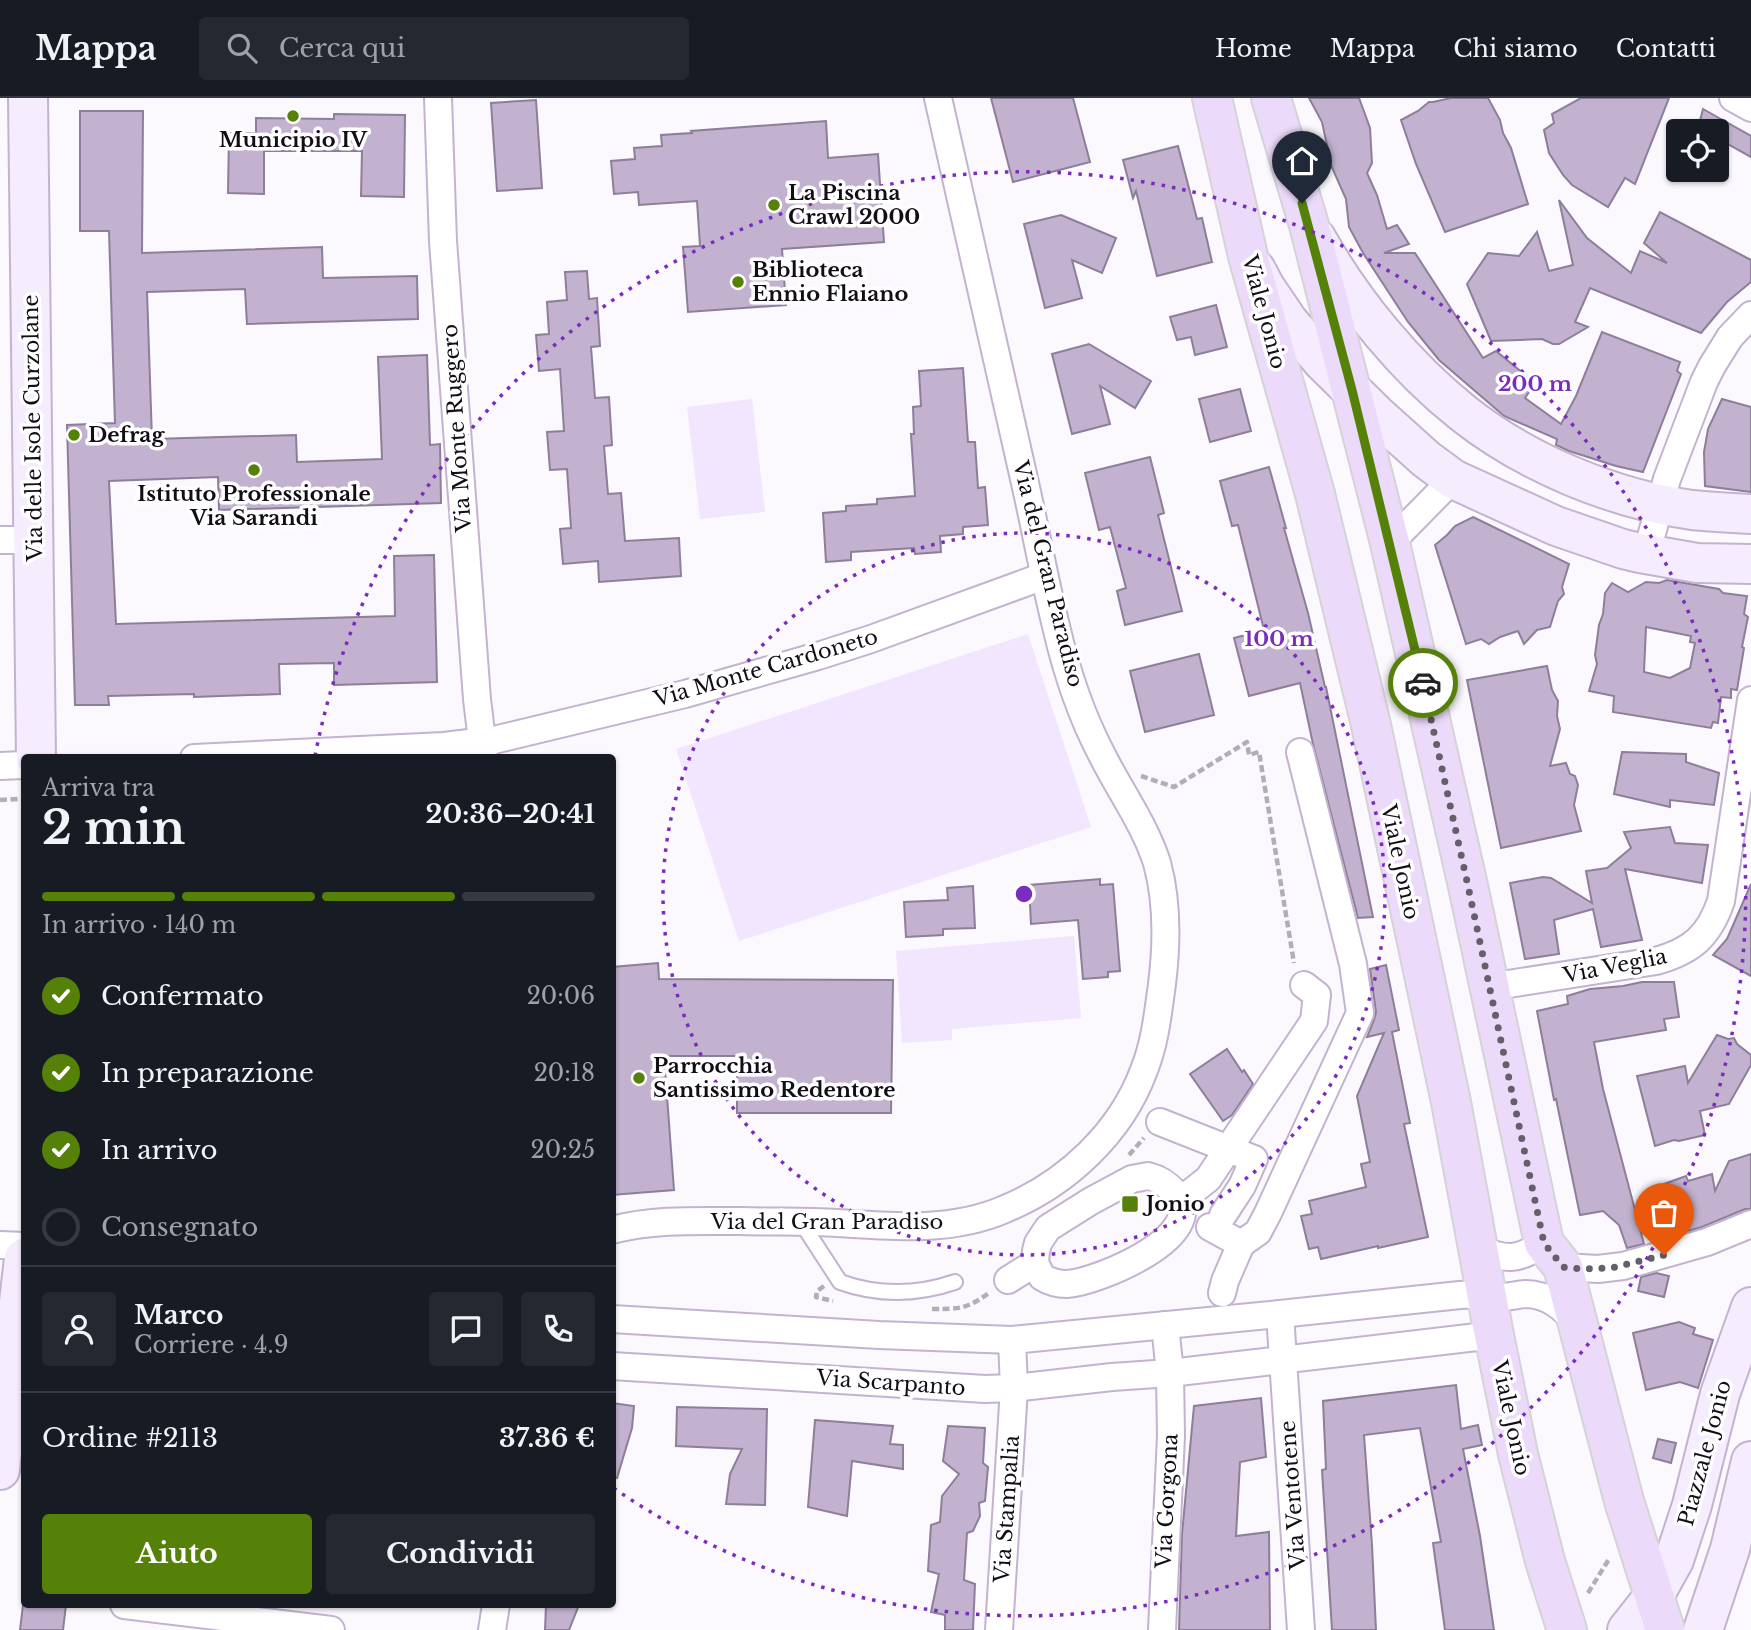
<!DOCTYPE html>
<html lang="it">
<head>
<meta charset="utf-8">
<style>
  :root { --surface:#171b24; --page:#242831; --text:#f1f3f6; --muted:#9ea1a6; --line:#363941; --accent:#558109 }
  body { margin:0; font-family:"Libre Baskerville",serif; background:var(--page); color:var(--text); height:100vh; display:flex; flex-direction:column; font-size:26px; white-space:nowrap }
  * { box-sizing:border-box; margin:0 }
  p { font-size:23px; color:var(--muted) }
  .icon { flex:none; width:38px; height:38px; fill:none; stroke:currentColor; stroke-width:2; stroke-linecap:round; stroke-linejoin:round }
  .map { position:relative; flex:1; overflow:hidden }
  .details { position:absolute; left:21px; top:656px; width:595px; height:854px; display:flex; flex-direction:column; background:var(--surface); border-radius:7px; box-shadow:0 2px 5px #0004 }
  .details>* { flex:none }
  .tools { position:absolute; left:1666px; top:21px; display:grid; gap:14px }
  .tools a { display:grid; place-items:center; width:63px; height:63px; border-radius:7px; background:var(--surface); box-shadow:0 2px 5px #0004; font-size:35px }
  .pin { position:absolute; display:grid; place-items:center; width:60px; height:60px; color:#fff; margin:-72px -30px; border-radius:50% 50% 50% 0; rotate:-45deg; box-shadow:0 0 7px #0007 }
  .pin .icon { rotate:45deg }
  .courier { position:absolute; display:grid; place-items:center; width:70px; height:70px; margin:-35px; border:5px solid #558109; border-radius:50%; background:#fff; color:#222; box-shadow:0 2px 9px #0007 }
  .headline em { font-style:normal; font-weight:700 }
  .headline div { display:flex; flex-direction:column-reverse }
  .headline { display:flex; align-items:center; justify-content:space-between; height:119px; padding:0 21px }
  h1 { font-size:46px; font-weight:700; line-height:52px }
  .bar { display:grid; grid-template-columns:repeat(4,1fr); gap:10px 7px; align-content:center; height:84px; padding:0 21px }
  .bar i { height:9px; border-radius:5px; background:var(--line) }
  .bar .active { background:var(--accent) }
  .bar p { grid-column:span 4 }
  .line { display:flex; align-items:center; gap:18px; padding:0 21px; border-top:2px solid var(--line) }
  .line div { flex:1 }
  .round { display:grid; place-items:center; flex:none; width:74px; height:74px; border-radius:7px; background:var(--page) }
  ol { padding:0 21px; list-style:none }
  li { display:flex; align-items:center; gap:21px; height:77px }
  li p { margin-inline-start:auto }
  li .icon { padding:7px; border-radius:50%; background:var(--accent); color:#fff; stroke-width:4 }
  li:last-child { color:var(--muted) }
  li i { width:38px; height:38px; border:4px solid var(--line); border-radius:50% }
  .button { display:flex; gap:14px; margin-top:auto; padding:14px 21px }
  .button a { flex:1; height:80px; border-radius:7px; background:var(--accent); color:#fff; font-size:28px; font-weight:700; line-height:80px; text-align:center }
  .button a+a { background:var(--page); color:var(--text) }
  header { display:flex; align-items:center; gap:42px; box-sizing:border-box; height:98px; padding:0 35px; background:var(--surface); border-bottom:2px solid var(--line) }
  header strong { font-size:33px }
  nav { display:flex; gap:38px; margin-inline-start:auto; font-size:24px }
  .search { width:490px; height:63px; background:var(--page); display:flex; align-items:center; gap:18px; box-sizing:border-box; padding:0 24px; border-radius:7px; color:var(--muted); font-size:26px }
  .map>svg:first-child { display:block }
  .green { fill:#f2e5fe }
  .building { fill:#c2b2cf; stroke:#8d7e99; stroke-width:2; fill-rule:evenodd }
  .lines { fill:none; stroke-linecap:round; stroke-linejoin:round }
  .lane-casing { stroke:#c3b3d0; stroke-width:18 }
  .street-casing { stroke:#c3b3d0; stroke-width:30 }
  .secondary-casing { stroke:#c3b3d0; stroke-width:42 }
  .primary-casing { stroke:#d5d3d5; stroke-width:42 }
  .path { stroke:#b2aeb5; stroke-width:4.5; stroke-dasharray:7 3.5; stroke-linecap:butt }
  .lane { stroke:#fff; stroke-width:14 }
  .street { stroke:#fff; stroke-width:26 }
  .secondary { stroke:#f5ecfd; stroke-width:38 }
  .primary { stroke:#ecdafb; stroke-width:38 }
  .done { stroke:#645f68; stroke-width:7; stroke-dasharray:0 12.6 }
  .route { stroke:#558109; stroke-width:9 }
  .ring { fill:none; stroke:#7b2cbf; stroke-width:3.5; stroke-dasharray:3.5 7 }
  .poi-dot { fill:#558109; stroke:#fff; stroke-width:2.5 }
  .labels { text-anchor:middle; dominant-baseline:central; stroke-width:7; stroke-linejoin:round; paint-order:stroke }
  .poi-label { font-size:21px; font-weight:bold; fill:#130d17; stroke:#fff; text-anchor:start }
  .street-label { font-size:21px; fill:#130d17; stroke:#fff }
  .centre { fill:#7b2cbf; stroke:#fff; stroke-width:3.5 }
  .ring-label { font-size:21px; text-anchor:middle; font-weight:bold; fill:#7b2cbf; stroke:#fff; stroke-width:7; stroke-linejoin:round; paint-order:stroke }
</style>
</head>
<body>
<header>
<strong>Mappa</strong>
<div class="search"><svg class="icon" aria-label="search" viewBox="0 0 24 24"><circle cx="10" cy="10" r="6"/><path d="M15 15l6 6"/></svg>Cerca qui</div>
<nav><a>Home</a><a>Mappa</a><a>Chi siamo</a><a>Contatti</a></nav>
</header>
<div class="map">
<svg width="1751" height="1532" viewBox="0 0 1751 1532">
  <rect width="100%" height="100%" fill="#fbf8fe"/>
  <g class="green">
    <path d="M752,301L765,414L700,421L687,309Z"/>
    <path d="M1028,536L1091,729L739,843L676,651Z"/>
    <path d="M1074,838L1081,920L952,931V942L902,945L896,853Z"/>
  </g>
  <g class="building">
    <path d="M991,0H1073L1090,64L1013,84Z"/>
    <path d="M1309,0H1359L1370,30L1372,65L1367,75L1377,97L1387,131L1397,127L1409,146L1384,155H1415L1483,260L1496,253L1535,285L1525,300L1561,326L1576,298L1602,234L1680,264L1677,273L1681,276L1643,374L1616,368L1569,353L1556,347L1557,341L1504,318L1439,262L1408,224L1363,155L1349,129L1346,101L1327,58L1328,52L1322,24Z"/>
    <path d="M1451,0H1488L1500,22L1503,35L1511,50L1528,106L1445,134L1416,66L1401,22L1418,13L1429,4H1433Z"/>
    <path d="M1581,0H1669L1635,86L1625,80L1608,109L1572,87L1563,77L1549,55L1544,32L1554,25L1552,16Z"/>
    <path d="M536,2L542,90L497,93L491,5Z"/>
    <path d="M1703,11L1751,38V59L1717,40V33H1704L1698,30Z"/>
    <path d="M80,13H143L142,155L322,149L323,180L417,178L418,221L247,226L245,191L147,194L152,341L296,337L297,364L382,361L378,259L427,257L430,347L440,346L441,405L219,412L218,379L109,383L116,526L395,518L394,458L434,457L437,584L334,587V565L279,566L280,596L194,599V596L108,598L109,607H75L67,327L115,325L109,133H80Z"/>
    <path d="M334,16L405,17L404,99L361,98L362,53H264V96L228,95L229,35H256V20L334,21Z"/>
    <path d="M826,23L828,60L878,56L884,144L782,151L786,207L688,214L683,149L700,148L697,103L639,107L638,94L614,96L611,63L635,61L634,50L662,48L661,37L692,35L691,33Z"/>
    <path d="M1178,48L1197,121L1202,120L1212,164L1157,178L1136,93L1133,100L1123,62Z"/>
    <path d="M1559,102L1587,140L1631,175L1640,153L1667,165L1644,145L1660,114L1751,162V184L1727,204L1701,235L1590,190L1575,224L1588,229L1559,246H1553L1542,241L1491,243L1467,186L1488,155L1519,158L1537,134L1549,173L1573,167Z"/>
    <path d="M1061,117L1116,140L1102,175L1072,162L1082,200L1045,210L1024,126Z"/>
    <path d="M587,173L589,201L597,200L600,248L591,249L595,300L609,299L612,347L604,348L608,396L621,395L625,443L679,440L681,478L599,484L598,463L563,466L560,431L571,430L567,371L550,372L547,334L564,333L560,271L539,273L536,237L549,236L547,204L567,202L565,174Z"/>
    <path d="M1216,207L1227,249L1195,257L1191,239L1177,242L1170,219Z"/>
    <path d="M1089,246L1151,283L1135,310L1100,288L1110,326L1072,336L1052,256Z"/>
    <path d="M963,270L968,344H975L978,390L985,389L988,427L963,429V436L940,438L941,454L915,456L914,450L851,454V462L826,464L823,415L846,413V408L877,406V401L915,398L911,336H914L913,309L921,308L919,273Z"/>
    <path d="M1240,291L1251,333L1210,344L1199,301Z"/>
    <path d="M1722,301L1751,309V394L1705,388L1704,354L1708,331Z"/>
    <path d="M1150,359L1164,415L1158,417L1182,513L1125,527L1117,493L1126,490L1110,429L1099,432L1085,375Z"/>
    <path d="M1269,369L1286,430H1284L1308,515L1325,589H1326L1373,819L1358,820L1313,646L1300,585L1249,598L1234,540L1264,532L1238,427L1232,428L1220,383Z"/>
    <path d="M1473,419L1569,466L1562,489L1564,496L1558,503L1550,529L1537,532L1524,546L1518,533L1500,539L1489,546L1481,541L1466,546L1435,447L1447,437L1455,428Z"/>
    <path d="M1667,482L1719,491L1723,495L1747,498L1744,516L1748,519L1742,549L1744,550L1737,592L1731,591V600L1721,599L1718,625L1713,624L1711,630L1613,614L1614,598L1589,593L1597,566L1595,557L1599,527L1603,516L1605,495L1612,485L1628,494L1646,484L1659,485ZM1646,529L1691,538L1690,544L1695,545L1690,570L1670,580L1644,574Z"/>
    <path d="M1199,556L1214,617L1145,634L1130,573Z"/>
    <path d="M1547,568L1552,592L1558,603L1557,618L1560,631L1550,668L1566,665L1570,676L1575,678L1578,687L1574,707L1581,733L1501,750L1467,582Z"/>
    <path d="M1622,654L1686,656V664L1719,675L1714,707L1670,702V709L1614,696Z"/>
    <path d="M1670,729L1675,745L1708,747L1702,785L1625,771L1642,842L1601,849L1593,811L1554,822L1559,856L1525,861L1510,785L1543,779L1551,780L1592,805L1586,773L1607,770L1631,750L1624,734Z"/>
    <path d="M1100,781V787L1113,786L1120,873L1108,874V879L1083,881L1078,822L1031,826L1029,787Z"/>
    <path d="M1751,786V878L1713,857L1727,841Z"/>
    <path d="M973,788L975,830L943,831V837L906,839L904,804L948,802L947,790Z"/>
    <path d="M658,865L659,881L893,882L891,1015H737V958H664L674,1092L612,1097V869Z"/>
    <path d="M1386,867L1399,932L1392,934L1410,1025L1404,1026L1428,1139L1378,1150V1148L1321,1161L1318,1149L1309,1151L1301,1118L1312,1116L1309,1103L1366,1089L1361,1066L1370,1064L1357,998L1384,935L1367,939L1374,922L1376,914L1370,871Z"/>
    <path d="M1642,884H1674L1679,919L1664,921L1666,932L1594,944L1603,991L1644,1146L1627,1150L1619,1127L1603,1113L1580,1117L1556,1001L1554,1002L1537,913L1568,906L1567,898L1590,891L1623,888Z"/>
    <path d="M1717,937L1728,941L1734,940L1737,946L1751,957V967L1729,1006L1700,1013L1705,1037L1679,1043L1674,1042L1655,1048L1637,978L1685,968L1688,985Z"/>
    <path d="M1227,951L1242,974L1244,972L1253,986L1232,1017L1223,1023L1190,976Z"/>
    <path d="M1751,1056V1111H1745L1702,1129L1677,1136L1664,1086L1686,1078L1688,1083L1712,1076L1715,1093L1729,1063Z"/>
    <path d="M1656,1175L1669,1178L1664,1199L1638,1193L1641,1179Z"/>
    <path d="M1679,1224L1695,1230L1693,1236L1713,1242L1698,1290L1680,1284L1646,1292L1633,1235Z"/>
    <path d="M1456,1287L1461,1331L1478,1327L1482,1347L1463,1351L1480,1438L1494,1532H1445L1433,1445L1441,1444L1420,1330L1364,1337L1372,1447L1376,1532H1332L1322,1372L1326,1371L1323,1303Z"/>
    <path d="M1261,1300L1266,1359L1240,1364L1236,1438L1269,1434L1270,1532H1179L1182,1436L1194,1308Z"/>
    <path d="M612,1305L634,1308L632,1330L617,1380L612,1379Z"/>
    <path d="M677,1309L767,1311L765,1407L726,1406L730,1376L742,1351L676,1348Z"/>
    <path d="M815,1322L893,1328L890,1346L903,1347V1371L852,1363L847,1418L808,1409Z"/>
    <path d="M948,1328L985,1330L983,1365L988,1369L985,1403L979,1405L980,1418L973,1433L967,1435L964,1482L975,1486L973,1532H945V1517L931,1514L939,1476L928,1473L931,1427L940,1424L942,1398L959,1376L943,1363Z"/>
    <path d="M1658,1341L1676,1345L1671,1365L1653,1360Z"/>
    <path d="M23,1507H66L63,1532H20Z"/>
    <path d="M546,1507H579L569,1532H545Z"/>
  </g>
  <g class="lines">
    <g class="lane-casing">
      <path id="lane" d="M801,1124L840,1184C879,1198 917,1197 955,1184"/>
    </g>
    <g class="street-casing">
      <g id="street">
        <path d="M438,0L443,143L477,601L484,660"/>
        <path d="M1733,0L1751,10"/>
        <path d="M0,442H34"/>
        <path d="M1390,445L1453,381"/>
        <path d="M1646,457L1667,381L1704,284L1712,268L1730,239L1751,217"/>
        <path d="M194,660L444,648L494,642L685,596L818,558L871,541L1044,478"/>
        <path d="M0,668L24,667"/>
        <path d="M1489,889L1656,863C1692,853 1709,838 1721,803L1751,602"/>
        <path d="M1160,1024L1254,1061L1242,1088L1223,1117"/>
        <path d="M1148,1078C1160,1081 1167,1086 1175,1095C1212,1137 1098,1184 1067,1186C1058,1186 1050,1184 1042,1179L1035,1165L1036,1153L1038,1145L1048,1130L1091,1103L1132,1081Z"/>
        <path d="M1181,1102L1208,1081L1314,923L1317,897L1304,887"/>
        <path d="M1210,1129L1241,1146L1258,1134L1268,1115L1360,915L1353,866L1300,654"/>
        <path d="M612,1132C654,1121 698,1123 741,1123C773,1124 806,1123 838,1125C894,1129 953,1134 1005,1111C1066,1086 1121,1035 1144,972C1155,945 1158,915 1162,886C1167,846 1168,805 1157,765C1145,727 1120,693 1102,657C1081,617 1066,572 1056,528C1045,484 1037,439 1027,394C997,263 968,131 938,0"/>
        <path d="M0,1147L24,1148"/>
        <path d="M1479,1151C1507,1163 1519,1162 1544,1145"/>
        <path d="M1563,1169L1598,1171L1623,1168L1707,1144L1751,1126"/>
        <path d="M1008,1182L1035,1165"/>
        <path d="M1222,1195L1225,1183L1241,1146"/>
        <path d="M1280,1216L1301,1532"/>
        <path d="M612,1221L879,1237L1012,1242L1280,1216L1460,1197C1470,1196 1478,1198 1488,1199C1500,1201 1514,1197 1526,1196C1547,1196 1565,1210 1576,1226"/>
        <path d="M612,1268L985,1291L1014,1290L1112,1279L1170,1275L1494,1237"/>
        <path d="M124,1507L331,1532"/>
        <path d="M492,1532L496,1507"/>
        <path d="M999,1532L1014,1290L1012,1242"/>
        <path d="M1162,1532L1171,1338L1170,1275L1165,1227"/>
      </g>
    </g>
    <g class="secondary-casing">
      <g id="secondary">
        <path d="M28,0L36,660"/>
        <path d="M1316,140C1353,205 1404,268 1463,315C1526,365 1613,401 1692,412C1712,414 1731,415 1751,416"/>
        <path d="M1256,172L1265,189L1288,223L1323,264L1376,316L1426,361L1453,381L1556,428L1623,451L1640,455L1697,465L1751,466"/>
        <path d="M0,1372L24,1160"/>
        <path d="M1627,1532L1654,1498L1674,1462L1692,1407L1720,1296L1751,1209"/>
        <path d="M1703,1532L1730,1451L1751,1363"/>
      </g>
    </g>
    <g class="primary-casing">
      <g id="primary">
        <path d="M1212,0L1248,158L1315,396L1371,627L1451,1004L1494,1237L1518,1356L1545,1463L1567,1532"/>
        <path d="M1271,0L1309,127L1390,445L1468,788L1544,1145L1563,1169L1624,1403L1665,1532"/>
      </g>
    </g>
    <g class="path">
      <path d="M1141,678L1174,689L1247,644L1249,657L1259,654L1294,865"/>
      <path d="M0,702L18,701"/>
      <path d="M1129,1057L1144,1040"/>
      <path d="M824,1188L817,1193L816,1199L833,1203"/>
      <path d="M932,1211C961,1211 966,1211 989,1195"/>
      <path d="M1588,1495L1609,1461"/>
    </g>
    <use href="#lane" class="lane"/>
    <use href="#street" class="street"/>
    <use href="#secondary" class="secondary"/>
    <use href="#primary" class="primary"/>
  </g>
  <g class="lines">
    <path class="done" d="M1423,585L1468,788L1544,1145L1563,1169L1583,1171L1611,1170L1664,1157"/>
    <path class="route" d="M1302,105L1352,292L1423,585"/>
  </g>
  <g class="ring">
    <circle cx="1024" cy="796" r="361"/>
    <path d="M315 658A722 722 0 1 1 615 1391"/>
  </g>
  <g class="poi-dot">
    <circle cx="293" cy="18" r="7"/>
    <circle cx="774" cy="107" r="7"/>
    <circle cx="738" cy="184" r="7"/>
    <circle cx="74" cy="337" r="7"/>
    <circle cx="254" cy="372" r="7"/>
    <circle cx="639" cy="980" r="7"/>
    <rect x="1121" y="1097" width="18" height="18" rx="3.5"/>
  </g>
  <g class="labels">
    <g class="poi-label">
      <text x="293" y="42" text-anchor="middle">Municipio IV</text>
      <text x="788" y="95">La Piscina<tspan x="788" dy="24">Crawl 2000</tspan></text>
      <text x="752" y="172">Biblioteca<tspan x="752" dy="24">Ennio Flaiano</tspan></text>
      <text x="88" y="337">Defrag</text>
      <text x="254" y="396" text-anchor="middle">Istituto Professionale<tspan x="254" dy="24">Via Sarandi</tspan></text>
      <text x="653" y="968">Parrocchia<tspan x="653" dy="24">Santissimo Redentore</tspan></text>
      <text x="1146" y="1106">Jonio</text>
    </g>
    <g class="street-label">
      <text transform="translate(1264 214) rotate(75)">Viale Jonio</text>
      <text transform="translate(33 330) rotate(-91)">Via delle Isole Curzolane</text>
      <text transform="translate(457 330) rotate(-94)">Via Monte Ruggero</text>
      <text transform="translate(1048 476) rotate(76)">Via del Gran Paradiso</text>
      <text transform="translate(766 570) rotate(-16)">Via Monte Cardoneto</text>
      <text transform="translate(1400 764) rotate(78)">Viale Jonio</text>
      <text transform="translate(1615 868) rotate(-11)">Via Veglia</text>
      <text x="827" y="1124">Via del Gran Paradiso</text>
      <text transform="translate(891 1285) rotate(4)">Via Scarpanto</text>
      <text transform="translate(1511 1320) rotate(78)">Viale Jonio</text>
      <text transform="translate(1705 1355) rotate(-75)">Piazzale Jonio</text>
      <text transform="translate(1293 1397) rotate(-94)">Via Ventotene</text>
      <text transform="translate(1167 1403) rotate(-87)">Via Gorgona</text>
      <text transform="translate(1007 1411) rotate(-86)">Via Stampalia</text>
    </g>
  </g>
  <circle cx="1024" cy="796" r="10" class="centre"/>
  <g class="ring-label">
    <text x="1535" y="293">200 m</text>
    <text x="1279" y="548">100 m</text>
  </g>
</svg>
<div class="tools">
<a><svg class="icon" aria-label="locate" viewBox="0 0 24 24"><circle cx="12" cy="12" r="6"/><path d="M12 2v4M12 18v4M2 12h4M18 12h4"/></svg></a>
</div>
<div class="pin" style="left:1664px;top:1157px;background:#ea580c"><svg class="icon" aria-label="bag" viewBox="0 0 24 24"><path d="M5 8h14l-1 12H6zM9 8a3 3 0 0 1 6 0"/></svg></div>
<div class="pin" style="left:1302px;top:105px;background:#1f2937"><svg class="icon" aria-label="home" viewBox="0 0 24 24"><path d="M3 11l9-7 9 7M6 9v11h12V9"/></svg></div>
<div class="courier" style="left:1423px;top:585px"><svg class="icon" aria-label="car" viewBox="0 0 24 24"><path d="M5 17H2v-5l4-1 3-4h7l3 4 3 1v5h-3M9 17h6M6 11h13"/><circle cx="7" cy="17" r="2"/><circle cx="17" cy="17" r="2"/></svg></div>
<section class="details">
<div class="headline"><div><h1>2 min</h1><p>Arriva tra</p></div><em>20:36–20:41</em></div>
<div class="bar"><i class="active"></i><i class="active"></i><i class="active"></i><i></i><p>In arrivo · 140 m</p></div>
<ol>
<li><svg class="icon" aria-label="check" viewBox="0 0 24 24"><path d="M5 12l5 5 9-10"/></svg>Confermato<p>20:06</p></li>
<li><svg class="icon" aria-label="check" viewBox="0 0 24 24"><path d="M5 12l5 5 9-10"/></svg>In preparazione<p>20:18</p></li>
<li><svg class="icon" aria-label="check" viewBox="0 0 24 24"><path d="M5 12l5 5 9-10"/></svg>In arrivo<p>20:25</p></li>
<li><i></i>Consegnato</li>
</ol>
<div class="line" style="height:126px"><a class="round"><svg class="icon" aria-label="person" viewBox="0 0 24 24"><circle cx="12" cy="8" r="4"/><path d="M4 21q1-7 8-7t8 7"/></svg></a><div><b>Marco</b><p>Corriere · 4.9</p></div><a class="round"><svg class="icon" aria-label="chat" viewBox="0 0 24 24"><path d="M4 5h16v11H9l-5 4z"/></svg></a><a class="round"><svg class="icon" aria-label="phone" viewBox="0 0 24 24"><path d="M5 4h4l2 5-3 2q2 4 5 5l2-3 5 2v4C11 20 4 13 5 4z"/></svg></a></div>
<div class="line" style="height:91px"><div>Ordine #2113</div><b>37.36 €</b></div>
<div class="button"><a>Aiuto</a><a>Condividi</a></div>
</section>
</div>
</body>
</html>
